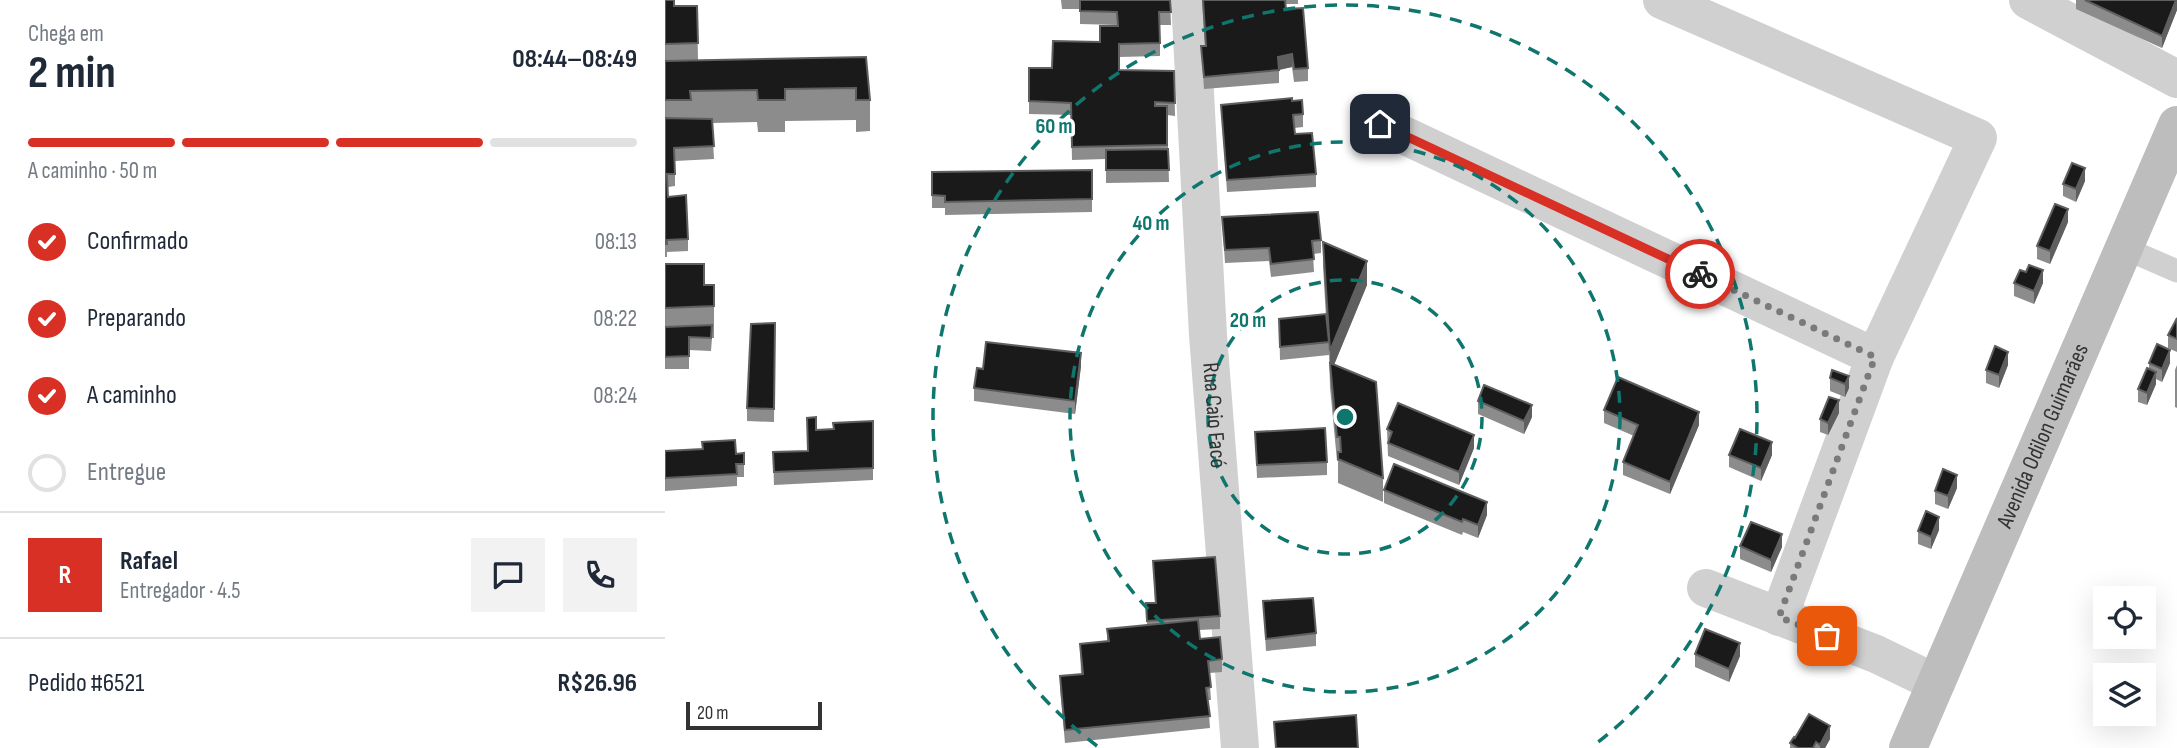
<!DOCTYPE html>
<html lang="pt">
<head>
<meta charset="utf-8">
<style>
  :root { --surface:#fff; --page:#f2f2f3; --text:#1f2937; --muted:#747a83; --line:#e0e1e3; --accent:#d93025 }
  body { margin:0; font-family:"Sofia Sans Condensed",sans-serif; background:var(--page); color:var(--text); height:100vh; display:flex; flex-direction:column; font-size:26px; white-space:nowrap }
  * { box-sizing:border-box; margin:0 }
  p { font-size:23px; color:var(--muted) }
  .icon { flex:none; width:38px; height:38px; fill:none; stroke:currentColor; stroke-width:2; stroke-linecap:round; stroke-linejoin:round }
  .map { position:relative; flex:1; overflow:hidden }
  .panel { display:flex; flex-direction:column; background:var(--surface); width:665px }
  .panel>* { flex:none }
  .buttons { position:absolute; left:1428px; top:586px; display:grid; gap:14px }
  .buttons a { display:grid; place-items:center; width:63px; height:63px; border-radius:0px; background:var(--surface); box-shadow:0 7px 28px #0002; font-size:35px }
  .scale { position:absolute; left:21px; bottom:18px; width:136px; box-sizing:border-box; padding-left:7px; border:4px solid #333; border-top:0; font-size:19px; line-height:24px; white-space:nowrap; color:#333; -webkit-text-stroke:5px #fff; paint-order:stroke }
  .pin { position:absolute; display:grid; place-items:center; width:60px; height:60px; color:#fff; margin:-30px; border-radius:14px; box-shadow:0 4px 10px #0006 }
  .courier { position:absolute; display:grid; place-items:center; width:70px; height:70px; margin:-35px; border:5px solid #d93025; border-radius:50%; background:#fff; color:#222; box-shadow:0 2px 9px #0007 }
  .head em { font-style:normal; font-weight:700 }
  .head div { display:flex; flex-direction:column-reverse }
  .head { display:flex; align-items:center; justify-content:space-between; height:119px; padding:0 28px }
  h1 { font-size:46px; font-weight:700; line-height:52px }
  .bar { display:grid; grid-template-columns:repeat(4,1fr); gap:10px 7px; align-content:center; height:84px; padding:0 28px }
  .bar i { height:9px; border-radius:5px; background:var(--line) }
  .bar .current { background:var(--accent) }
  .bar p { grid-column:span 4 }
  .line { display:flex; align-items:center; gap:18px; padding:0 28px; border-top:2px solid var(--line) }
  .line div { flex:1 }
  .round { display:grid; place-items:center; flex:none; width:74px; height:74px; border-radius:0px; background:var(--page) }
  ol { padding:0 28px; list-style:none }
  li { display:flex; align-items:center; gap:21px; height:77px }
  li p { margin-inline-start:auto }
  li .icon { padding:7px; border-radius:50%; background:var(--accent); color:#fff; stroke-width:4 }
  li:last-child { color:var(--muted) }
  li i { width:38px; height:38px; border:4px solid var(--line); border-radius:50% }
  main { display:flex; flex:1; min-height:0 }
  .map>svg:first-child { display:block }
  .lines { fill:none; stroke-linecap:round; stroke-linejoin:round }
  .lane { stroke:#d0d0d0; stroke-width:23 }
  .street { stroke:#d0d0d0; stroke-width:38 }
  .secondary { stroke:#bdbdbd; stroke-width:38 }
  .wall { fill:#8c8c8c }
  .shaded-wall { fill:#5f5f5f }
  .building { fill:#1a1a1a; stroke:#5f5f5f; stroke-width:2 }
  .done { stroke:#7a7a7a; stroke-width:7; stroke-dasharray:0 12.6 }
  .route { stroke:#d93025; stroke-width:9 }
  .ring { fill:none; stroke:#0f766e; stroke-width:3.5; stroke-dasharray:12 9 }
  .labels { text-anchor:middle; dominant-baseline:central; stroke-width:7; stroke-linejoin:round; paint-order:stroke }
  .street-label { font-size:23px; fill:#333; stroke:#fff }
  .centre { fill:#0f766e; stroke:#fff; stroke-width:3.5 }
  .ring-label { font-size:21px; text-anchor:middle; font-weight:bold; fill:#0f766e; stroke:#fff; stroke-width:7; stroke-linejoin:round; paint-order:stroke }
</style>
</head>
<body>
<main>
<section class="panel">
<div class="head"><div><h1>2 min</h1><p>Chega em</p></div><em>08:44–08:49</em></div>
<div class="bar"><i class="current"></i><i class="current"></i><i class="current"></i><i></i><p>A caminho · 50 m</p></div>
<ol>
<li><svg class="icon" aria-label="check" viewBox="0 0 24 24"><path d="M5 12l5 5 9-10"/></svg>Confirmado<p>08:13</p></li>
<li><svg class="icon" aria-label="check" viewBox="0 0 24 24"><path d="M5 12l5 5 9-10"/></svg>Preparando<p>08:22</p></li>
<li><svg class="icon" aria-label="check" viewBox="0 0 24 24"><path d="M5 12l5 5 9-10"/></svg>A caminho<p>08:24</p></li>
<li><i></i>Entregue</li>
</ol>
<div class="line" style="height:126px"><b class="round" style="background:var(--accent);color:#fff">R</b><div><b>Rafael</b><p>Entregador · 4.5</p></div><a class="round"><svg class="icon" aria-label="chat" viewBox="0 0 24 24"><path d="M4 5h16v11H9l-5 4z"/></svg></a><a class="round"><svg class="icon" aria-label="phone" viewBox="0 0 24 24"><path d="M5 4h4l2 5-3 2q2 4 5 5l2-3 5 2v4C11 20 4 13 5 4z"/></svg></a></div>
<div class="line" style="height:91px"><div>Pedido #6521</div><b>R$26.96</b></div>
</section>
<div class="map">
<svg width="1512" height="748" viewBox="0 0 1512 748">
  <rect width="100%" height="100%" fill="#fff"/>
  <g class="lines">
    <path class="lane" d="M1459,248L1512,271"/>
    <g class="street">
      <path id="s1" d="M525,0L543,335L575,748"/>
      <path d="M997,0L1313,138L1210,357L1114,617"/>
      <path d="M1363,0L1512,79"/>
      <path d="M715,124L1210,357"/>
      <path d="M1041,588L1211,654L1271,683"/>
    </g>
    <path class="secondary" id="s2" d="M1243,748L1512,125"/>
  </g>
  <g class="wall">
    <path d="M0,0L9,6H32L33,60L201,57L205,100V131L191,132V120L120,121V132H93L92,122L47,123L49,159L10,161V186L3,187V197L23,239V251L2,252V257H0Z"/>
    <path d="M396,0H505L506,25H495V56L454,57V70L509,71L510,116L502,115L504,182L441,183V159L407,160L406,115L364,114V68H387L435,42L452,26V25L415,24V9H397Z"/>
    <path d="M537,0H633V4H621V9L643,68V81L629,82L627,67L614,70V83L539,89L536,46H540Z"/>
    <path d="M1411,0H1512V10L1497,48L1411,9Z"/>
    <path d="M627,101L638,114V127L629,128L630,134L651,174V187L562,192L556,105Z"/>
    <path d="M427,170V212L280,215V208H267V172Z"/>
    <path d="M1420,181L1411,202L1398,196V184Z"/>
    <path d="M557,217L656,240V253L648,254L649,272L606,277L604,261L560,263Z"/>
    <path d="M1403,222L1385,264L1372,259V246Z"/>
    <path d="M658,242L702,285L669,365L718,478V502L673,483V461H672L665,387L664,353V355L615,360L614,319L661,317L658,266Z"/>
    <path d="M0,264L39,285H49V338H47L46,351L24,350V369H0Z"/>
    <path d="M1361,272L1378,283L1369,304L1349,296V283Z"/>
    <path d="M1512,318V352L1503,348V335Z"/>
    <path d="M110,323L109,422L82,421V408Z"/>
    <path d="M1484,363H1505L1497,382L1491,379V384L1482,405L1473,402V389L1484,369Z"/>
    <path d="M1343,365L1334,388L1321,383V370Z"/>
    <path d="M1512,365V408L1510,407V370Z"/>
    <path d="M416,366L410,414L309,401V388L318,369Z"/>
    <path d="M1167,370L1184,388L1180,397L1165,391V378Z"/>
    <path d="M813,401L867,417L859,434L813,414Z"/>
    <path d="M939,410L1034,425L1005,494L958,475V462L969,436L939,423Z"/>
    <path d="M1174,413L1163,435L1155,432V419Z"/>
    <path d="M142,418L151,430L168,429L208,421V480L109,485L108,452L143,451Z"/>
    <path d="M722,429L809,448L794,485L723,456Z"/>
    <path d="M590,432L662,462V475L592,478Z"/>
    <path d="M37,442L71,454L79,453V477H72V486L0,491V451L37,449Z"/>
    <path d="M1064,455H1107L1096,481L1064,467Z"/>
    <path d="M1292,488L1283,509L1270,504V491Z"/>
    <path d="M719,490L822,515L813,538L798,532L797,535L719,503Z"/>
    <path d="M1274,530L1266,549L1253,544V531Z"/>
    <path d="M1075,546L1117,547L1106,572L1075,559Z"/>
    <path d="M488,561L555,616V629L534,630L535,639L557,659V672L544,673L546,700H543L545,728L400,743L395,689V676L416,674L415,644L442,641V629L482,625L481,603H490Z"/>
    <path d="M598,601L651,633V646L601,651Z"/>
    <path d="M1030,654L1075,656L1064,682L1030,667Z"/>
    <path d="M1130,738L1165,739L1160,748H1125V743Z"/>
  </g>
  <g class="shaded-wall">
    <path d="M1511,0H1512V10L1497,48V36Z"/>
    <path d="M627,54V67L613,70V57Z"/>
    <path d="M1420,168V181L1411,202V189Z"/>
    <path d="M1403,209V222L1385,264V251Z"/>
    <path d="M702,261V285L666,372L665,363V375V351Z"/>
    <path d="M1378,270V283L1369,304V291Z"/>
    <path d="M1505,350V363L1497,382V369Z"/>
    <path d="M1343,352V365L1334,388V375Z"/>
    <path d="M416,353V366L410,414V401Z"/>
    <path d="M1491,372V384L1482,405V393Z"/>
    <path d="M1184,376V388L1180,397V384Z"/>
    <path d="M1174,400V413L1163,435V423Z"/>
    <path d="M867,405V417L859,434V421Z"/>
    <path d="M1034,412V425L1005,494V482Z"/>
    <path d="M809,435V448L794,485V472Z"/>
    <path d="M1107,442V455L1096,481V468Z"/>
    <path d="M1292,475V488L1283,509V496Z"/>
    <path d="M822,502V515L813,538V525Z"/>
    <path d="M1274,517V530L1266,549V537Z"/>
    <path d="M1117,534V547L1106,572V560Z"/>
    <path d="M1075,643V656L1064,682V669Z"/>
    <path d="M1165,726V739L1160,748H1155V745Z"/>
  </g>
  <g class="building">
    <path d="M0,0H9V6H32L33,43L0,44Z"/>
    <path d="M415,0H505L506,12H494L495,43L454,44V70L509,71L510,103L490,102V106H502V145L407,147L406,103L364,101V68H387L388,41L435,42V26H453L452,12L415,11Z"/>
    <path d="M538,0H620L621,9L638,8L643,68L629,69L627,54L613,57L614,70L539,77L536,46H541Z"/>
    <path d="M1420,0H1511L1497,36Z"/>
    <path d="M201,57L205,100H191V88L120,89V100H93L92,90L25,91L26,100H0V61Z"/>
    <path d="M627,98V101L637,100L638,114L628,115L630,134L647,133L651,174L562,180L556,105Z"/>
    <path d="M0,118L47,119L49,146L9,148L10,174H2L3,197L21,195L23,239L2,240V244H0Z"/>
    <path d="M503,149L504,170H441V150Z"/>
    <path d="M1407,163L1420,168L1411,189L1398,184Z"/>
    <path d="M427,170V199L280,202V196L267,195V172Z"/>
    <path d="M1390,204L1403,209L1385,251L1372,246Z"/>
    <path d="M653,212L656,240L647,241L649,259L606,264L604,248L560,250L557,217Z"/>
    <path d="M658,242L702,261L665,351Z"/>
    <path d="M0,264H39V285H49V306L0,308Z"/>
    <path d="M1364,265L1378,270L1369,291L1349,283L1355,270L1361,272Z"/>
    <path d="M661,314L664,342L615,347L614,319Z"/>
    <path d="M1512,318V339L1503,335Z"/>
    <path d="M110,323L109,409L82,408L86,324Z"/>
    <path d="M47,325L46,338L24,337V356L0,357V327Z"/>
    <path d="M321,342L416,353L410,401L309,388L312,368L318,369Z"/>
    <path d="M1492,344L1505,350L1497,369L1484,363Z"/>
    <path d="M1330,346L1343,352L1334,375L1321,370Z"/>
    <path d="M665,363L711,382L718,478L673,459V452H676L675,437H672Z"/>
    <path d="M1482,368L1491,372L1482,393L1473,389Z"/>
    <path d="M1167,370L1184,376L1180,384L1165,378Z"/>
    <path d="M953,377L1034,412L1005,482L958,462L973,425L939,410Z"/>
    <path d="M819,385L867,405L859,421L813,401Z"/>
    <path d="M1164,397L1174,400L1163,423L1155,419Z"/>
    <path d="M733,403L809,435L794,472L723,443L727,432L722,429Z"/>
    <path d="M151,417V430L169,429L168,423L208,421V468L109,472L108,452L143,451L142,418Z"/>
    <path d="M660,428L662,462L592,465L590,432Z"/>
    <path d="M1075,429L1107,442L1096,468L1064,455Z"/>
    <path d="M70,440L71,454L79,453V464H71L72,474L0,478V451L38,449L37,442Z"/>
    <path d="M729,464L822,502L813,525L798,519L797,522L719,490Z"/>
    <path d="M1278,469L1292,475L1283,496L1270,491Z"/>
    <path d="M1261,511L1274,517L1266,537L1253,531Z"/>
    <path d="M1086,522L1117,534L1106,560L1075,546Z"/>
    <path d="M550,557L555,616L482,621L481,603H491L488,561Z"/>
    <path d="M648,598L651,633L601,639L598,601Z"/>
    <path d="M533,620L535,639L555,637L557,659L543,661L546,687L541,688L545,716L400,730L395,676L418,674L415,644L444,641L442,629Z"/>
    <path d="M1040,629L1075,643L1064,669L1030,654Z"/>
    <path d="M1144,714L1165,726L1155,745L1151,742L1148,748H1133L1125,743L1129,737L1130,738Z"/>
    <path d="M691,715L693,748H611L609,722Z"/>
  </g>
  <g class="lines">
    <path class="done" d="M1035,274L1210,357L1114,617L1162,636"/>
    <path class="route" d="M715,124L1035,274"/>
  </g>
  <g class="ring">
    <circle cx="680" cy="417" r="137"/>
    <circle cx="680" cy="417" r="275"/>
    <path d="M432 746A412 412 0 1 1 928 746"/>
  </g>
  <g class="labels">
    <g class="street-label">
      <text stroke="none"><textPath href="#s1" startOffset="416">Rua Caio Facó</textPath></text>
      <text stroke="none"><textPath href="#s2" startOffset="340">Avenida Odilon Guimarães</textPath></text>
    </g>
  </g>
  <circle cx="680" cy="417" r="10" class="centre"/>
  <g class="ring-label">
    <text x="389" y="133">60 m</text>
    <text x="486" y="230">40 m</text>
    <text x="583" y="327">20 m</text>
  </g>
</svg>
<div class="buttons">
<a><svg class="icon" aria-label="locate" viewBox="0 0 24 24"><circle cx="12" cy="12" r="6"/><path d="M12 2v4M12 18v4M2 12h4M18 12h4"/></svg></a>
<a><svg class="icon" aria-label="layers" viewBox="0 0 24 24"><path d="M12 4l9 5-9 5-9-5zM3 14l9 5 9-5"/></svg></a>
</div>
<div class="scale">20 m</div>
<div class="pin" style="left:1162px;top:636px;background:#ea580c"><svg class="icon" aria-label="bag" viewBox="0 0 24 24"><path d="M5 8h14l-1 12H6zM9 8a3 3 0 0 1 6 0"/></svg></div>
<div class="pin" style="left:715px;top:124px;background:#1f2937"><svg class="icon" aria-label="home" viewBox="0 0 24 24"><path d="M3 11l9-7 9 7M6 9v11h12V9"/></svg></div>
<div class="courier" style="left:1035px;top:274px"><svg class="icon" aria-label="bike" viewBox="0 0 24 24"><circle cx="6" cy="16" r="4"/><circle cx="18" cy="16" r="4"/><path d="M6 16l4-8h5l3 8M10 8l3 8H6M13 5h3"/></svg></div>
</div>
</main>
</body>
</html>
